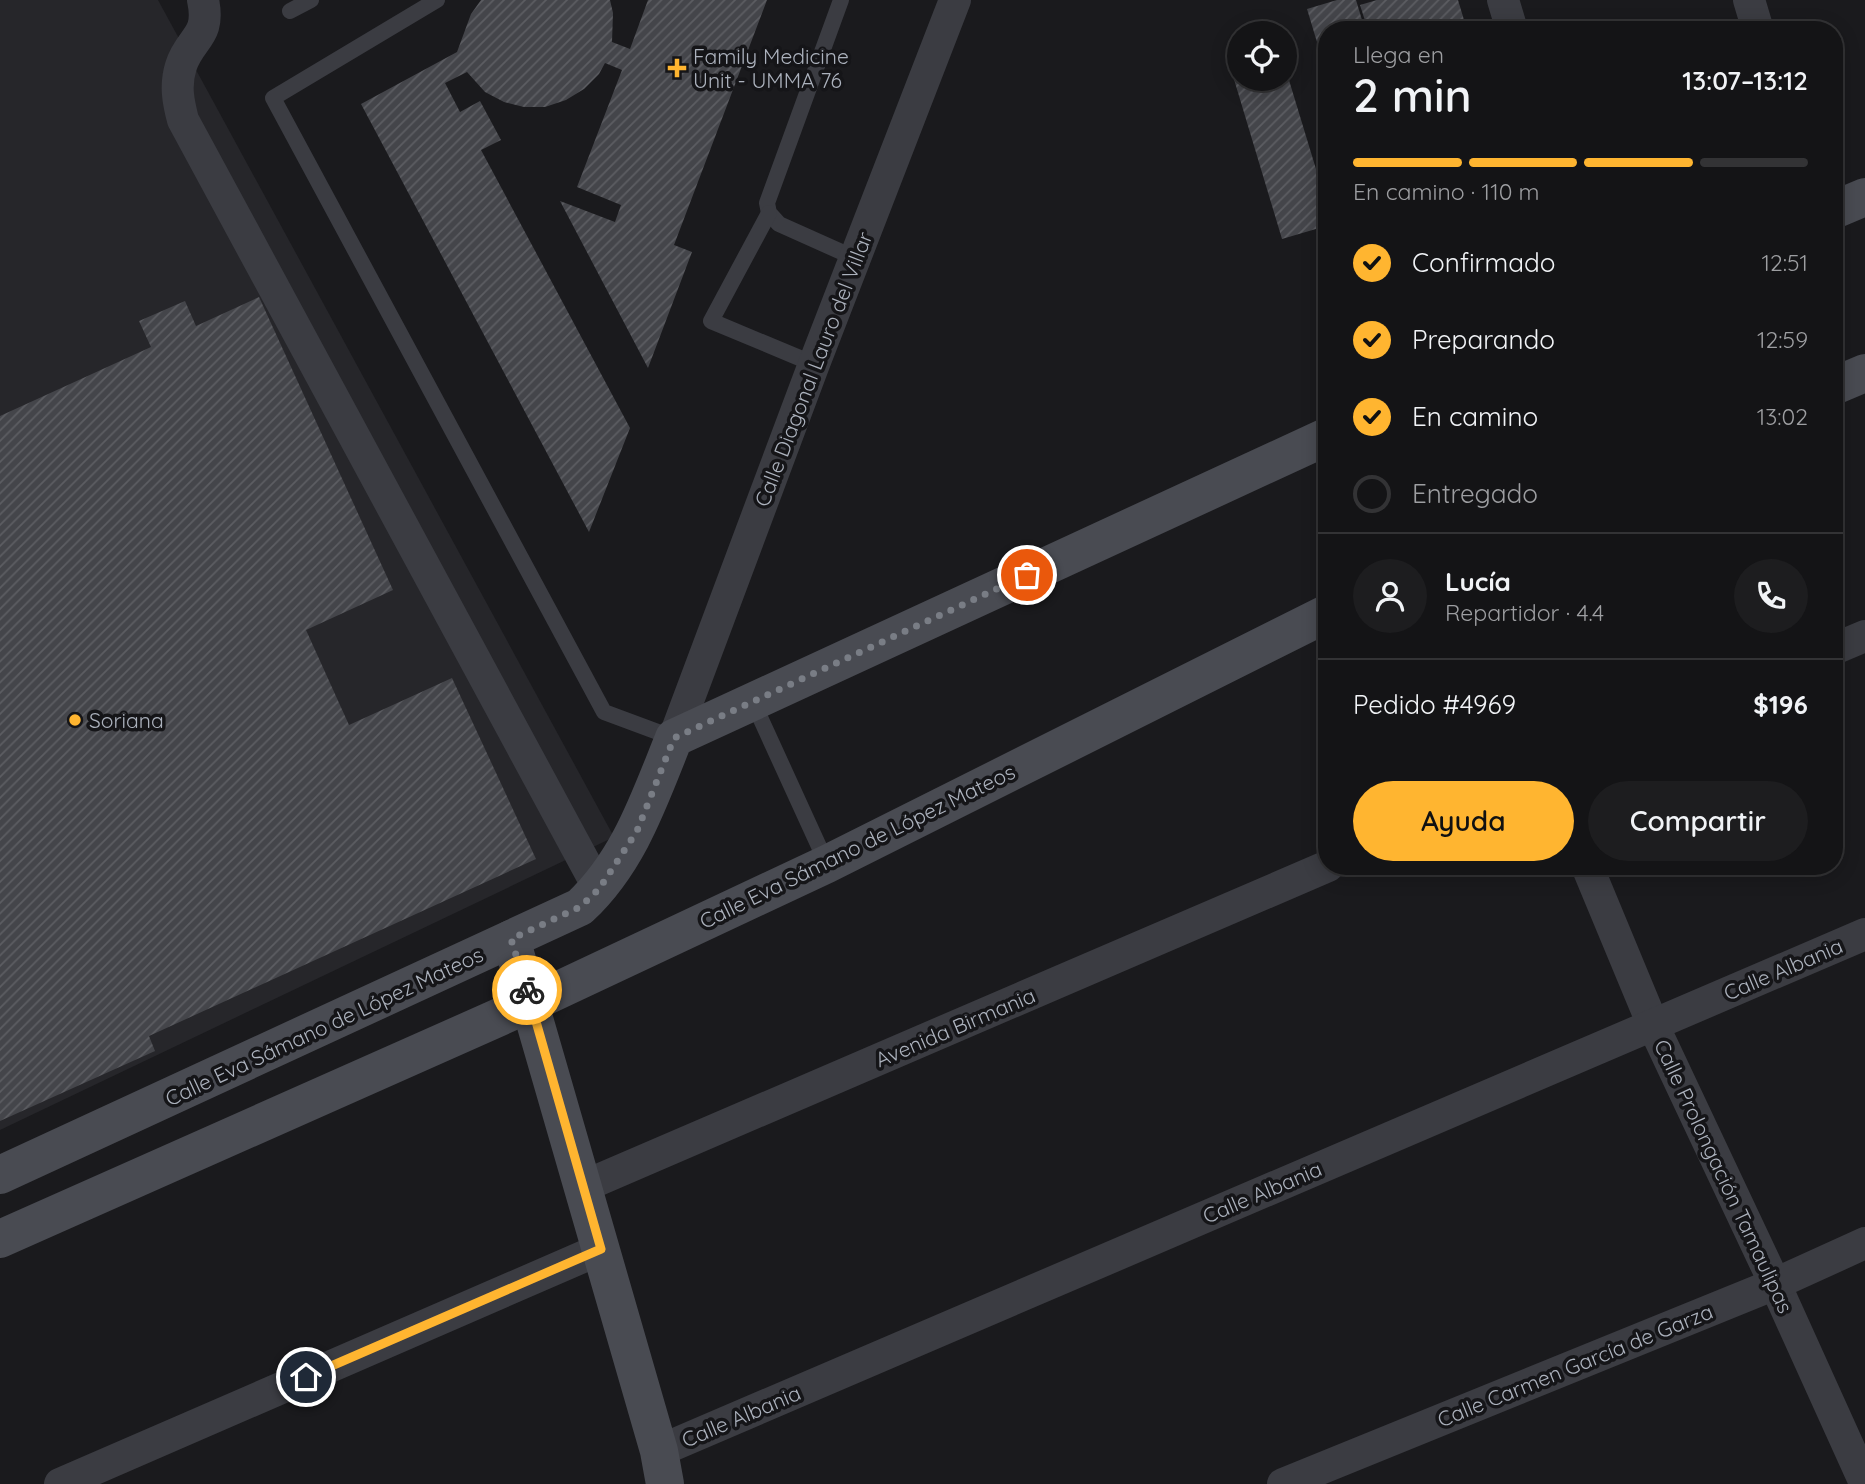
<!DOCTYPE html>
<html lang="es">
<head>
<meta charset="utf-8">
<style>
  :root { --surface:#141416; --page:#1d1d1f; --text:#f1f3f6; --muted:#9d9ea1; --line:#333335; --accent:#ffb530 }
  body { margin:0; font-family:Quicksand,sans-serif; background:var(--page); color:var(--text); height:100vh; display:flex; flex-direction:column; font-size:26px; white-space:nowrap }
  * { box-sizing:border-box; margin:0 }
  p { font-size:23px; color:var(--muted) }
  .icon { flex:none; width:38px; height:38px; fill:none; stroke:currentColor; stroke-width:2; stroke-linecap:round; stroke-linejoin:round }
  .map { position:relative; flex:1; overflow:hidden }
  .details { position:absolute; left:1318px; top:21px; width:525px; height:854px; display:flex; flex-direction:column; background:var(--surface); border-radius:28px; box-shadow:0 4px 18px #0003,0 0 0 2px var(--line) }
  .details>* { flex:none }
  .fabs { position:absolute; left:1227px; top:21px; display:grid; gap:14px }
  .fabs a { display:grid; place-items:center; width:70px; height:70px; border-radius:50%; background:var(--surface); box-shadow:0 4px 18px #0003,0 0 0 2px var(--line); font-size:35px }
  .pin { position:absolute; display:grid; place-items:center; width:60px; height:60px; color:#fff; margin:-30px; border:4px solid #fff; border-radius:50%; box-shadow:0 2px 7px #0007 }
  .courier { position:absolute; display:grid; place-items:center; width:70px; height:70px; margin:-35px; border:5px solid #ffb530; border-radius:50%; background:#fff; color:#222; box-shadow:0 2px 9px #0007 }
  .headline em { font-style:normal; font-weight:600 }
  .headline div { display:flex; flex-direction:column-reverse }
  .headline { display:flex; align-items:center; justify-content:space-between; height:119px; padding:0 35px }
  h1 { font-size:46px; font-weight:600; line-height:52px }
  .bar { display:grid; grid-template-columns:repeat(4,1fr); gap:10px 7px; align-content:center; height:84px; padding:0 35px }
  .bar i { height:9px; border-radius:5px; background:var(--line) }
  .bar .current { background:var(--accent) }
  .bar p { grid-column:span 4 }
  .line { display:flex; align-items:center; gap:18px; padding:0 35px; border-top:2px solid var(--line) }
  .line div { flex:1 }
  .round { display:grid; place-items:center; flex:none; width:74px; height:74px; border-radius:37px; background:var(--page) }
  ol { padding:0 35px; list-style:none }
  li { display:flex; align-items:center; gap:21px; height:77px }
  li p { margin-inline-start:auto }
  li .icon { padding:7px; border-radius:50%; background:var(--accent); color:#111; stroke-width:4 }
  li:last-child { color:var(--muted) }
  li i { width:38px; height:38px; border:4px solid var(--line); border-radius:50% }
  .primary-button { display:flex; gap:14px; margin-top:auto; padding:14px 35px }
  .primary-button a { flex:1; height:80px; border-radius:42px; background:var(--accent); color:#111; font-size:28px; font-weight:600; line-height:80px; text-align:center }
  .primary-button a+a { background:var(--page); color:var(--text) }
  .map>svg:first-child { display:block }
  .built { fill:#26262a }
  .building { fill:url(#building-hatch) }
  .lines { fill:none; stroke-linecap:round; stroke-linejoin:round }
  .lane { stroke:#3b3c42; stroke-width:16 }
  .street { stroke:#3b3c42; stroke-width:32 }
  .secondary { stroke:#494b52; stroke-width:38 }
  .done { stroke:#797d85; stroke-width:7; stroke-dasharray:0 12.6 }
  .route { stroke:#ffb530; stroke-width:9 }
  .poi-dot { fill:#ffb530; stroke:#151518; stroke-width:2.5 }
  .labels { text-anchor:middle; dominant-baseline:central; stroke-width:7; stroke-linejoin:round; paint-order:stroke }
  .poi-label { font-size:21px; fill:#acb2bd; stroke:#151518; text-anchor:start }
  .street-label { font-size:21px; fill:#acb2bd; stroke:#151518 }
</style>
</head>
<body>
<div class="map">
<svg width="1865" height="1484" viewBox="0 0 1865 1484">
  <defs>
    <pattern id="building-hatch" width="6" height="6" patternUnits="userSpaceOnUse" patternTransform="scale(1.75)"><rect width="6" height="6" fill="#44454a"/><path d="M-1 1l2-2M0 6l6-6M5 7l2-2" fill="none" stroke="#5c5d62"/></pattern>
  </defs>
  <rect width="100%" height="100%" fill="#1a1a1d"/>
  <path class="built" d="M0,0H158L614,837L0,1130Z"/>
  <g class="building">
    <path d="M481,0H610L613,13L612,42L630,49L648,0H767L674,245L692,252L648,368L560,201L615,222L621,205L577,187L622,70L605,63L599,74L584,89L566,100L545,107H524L504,102L485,92L467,72L445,83L460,112L480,101L501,140L481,150L630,428L589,532L361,104L457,52L471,14Z"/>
    <path d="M1337,0H1356L1365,30H1326V72L1307,9Z"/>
    <path d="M1377,0H1458L1467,30H1368L1360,5Z"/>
    <path d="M1239,63V79H1284L1285,67L1326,202V226L1282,239L1230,66Z"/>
    <path d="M259,297L393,590L306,630L349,725L452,678L536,859L149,1036L155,1051L0,1121V416L151,347L139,321L185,301L196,326Z"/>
  </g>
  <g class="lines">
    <g class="lane">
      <path d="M437,0L273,98L604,712L674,738"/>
      <path d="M841,0L767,203L769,213L779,224L855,258"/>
      <path d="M290,11L311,0"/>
      <path d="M769,213L711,321L814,364"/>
      <path d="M753,702L827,864"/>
    </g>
    <g class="street">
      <path d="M203,0C211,38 190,37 181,66C175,85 178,101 183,120L599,889"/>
      <path d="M1503,0L1512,30"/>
      <path d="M1749,0L1758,30"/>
      <path d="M1834,649L1865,636"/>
      <path d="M674,738L814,364L955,0"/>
      <path d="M1587,866L1653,1025L1775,1284L1865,1483"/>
      <path d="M582,1187L1328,866"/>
      <path d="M659,1451L1865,934"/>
      <path d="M60,1484L601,1249"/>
      <path d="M1283,1484L1775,1284L1865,1243"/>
    </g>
    <g class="secondary">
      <path d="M1834,210L1865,197"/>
      <path d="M1834,386L1865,373"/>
      <path d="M511,939L659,1451L665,1484"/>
      <path d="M0,1175L580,907C629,861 649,800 674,738L1326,437"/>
      <path d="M0,1239L531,1003L827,864L1326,614"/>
    </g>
  </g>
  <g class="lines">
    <path class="done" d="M527,990L511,939L580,907L599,889L637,831L674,738L1027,575"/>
    <path class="route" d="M306,1377L601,1249L527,990"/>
  </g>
  <g class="poi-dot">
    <path d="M673.5 57.5h7v7h7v7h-7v7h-7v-7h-7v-7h7z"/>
    <circle cx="75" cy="720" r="7"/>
  </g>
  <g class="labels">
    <g class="poi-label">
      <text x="693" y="56">Family Medicine<tspan x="693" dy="24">Unit - UMMA 76</tspan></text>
      <text x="89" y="720">Soriana</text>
    </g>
    <g class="street-label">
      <text transform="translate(813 369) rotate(-69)">Calle Diagonal Lauro del Villar</text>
      <text transform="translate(857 846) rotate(-26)">Calle Eva Sámano de López Mateos</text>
      <text transform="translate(1783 969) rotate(-23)">Calle Albania</text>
      <text transform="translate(324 1026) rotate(-25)">Calle Eva Sámano de López Mateos</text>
      <text transform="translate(955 1027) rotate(-23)">Avenida Birmania</text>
      <text transform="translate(1724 1176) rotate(65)">Calle Prolongación Tamaulipas</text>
      <text transform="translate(1262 1192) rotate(-23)">Calle Albania</text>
      <text transform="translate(1575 1365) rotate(-22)">Calle Carmen García de Garza</text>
      <text transform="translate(741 1416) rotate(-23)">Calle Albania</text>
    </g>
  </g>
</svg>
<div class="fabs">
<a><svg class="icon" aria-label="locate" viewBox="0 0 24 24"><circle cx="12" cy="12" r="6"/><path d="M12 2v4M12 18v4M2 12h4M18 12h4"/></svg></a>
</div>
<div class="pin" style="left:1027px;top:575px;background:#ea580c"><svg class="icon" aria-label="bag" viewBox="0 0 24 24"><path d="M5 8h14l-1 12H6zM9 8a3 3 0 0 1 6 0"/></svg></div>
<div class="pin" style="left:306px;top:1377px;background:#1f2937"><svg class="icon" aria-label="home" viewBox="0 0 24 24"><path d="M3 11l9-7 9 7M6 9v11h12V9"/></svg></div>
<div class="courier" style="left:527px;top:990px"><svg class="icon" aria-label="bike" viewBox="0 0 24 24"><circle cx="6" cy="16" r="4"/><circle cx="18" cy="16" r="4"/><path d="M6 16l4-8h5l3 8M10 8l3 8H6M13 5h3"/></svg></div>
<section class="details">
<div class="headline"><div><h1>2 min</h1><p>Llega en</p></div><em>13:07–13:12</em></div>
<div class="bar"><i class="current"></i><i class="current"></i><i class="current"></i><i></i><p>En camino · 110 m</p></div>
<ol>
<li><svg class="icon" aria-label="check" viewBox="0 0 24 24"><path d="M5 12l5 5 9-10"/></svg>Confirmado<p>12:51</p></li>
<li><svg class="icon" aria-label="check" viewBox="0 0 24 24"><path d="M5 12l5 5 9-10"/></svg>Preparando<p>12:59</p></li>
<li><svg class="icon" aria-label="check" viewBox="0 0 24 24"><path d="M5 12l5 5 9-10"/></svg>En camino<p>13:02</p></li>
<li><i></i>Entregado</li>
</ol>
<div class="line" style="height:126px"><a class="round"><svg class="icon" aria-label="person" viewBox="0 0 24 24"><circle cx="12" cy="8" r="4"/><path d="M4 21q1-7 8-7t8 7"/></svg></a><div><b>Lucía</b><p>Repartidor · 4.4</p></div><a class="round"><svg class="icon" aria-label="phone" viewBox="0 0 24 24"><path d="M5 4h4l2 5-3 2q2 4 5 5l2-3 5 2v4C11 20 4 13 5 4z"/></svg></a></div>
<div class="line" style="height:91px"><div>Pedido #4969</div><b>$196</b></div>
<div class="primary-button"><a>Ayuda</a><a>Compartir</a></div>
</section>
</div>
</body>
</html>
